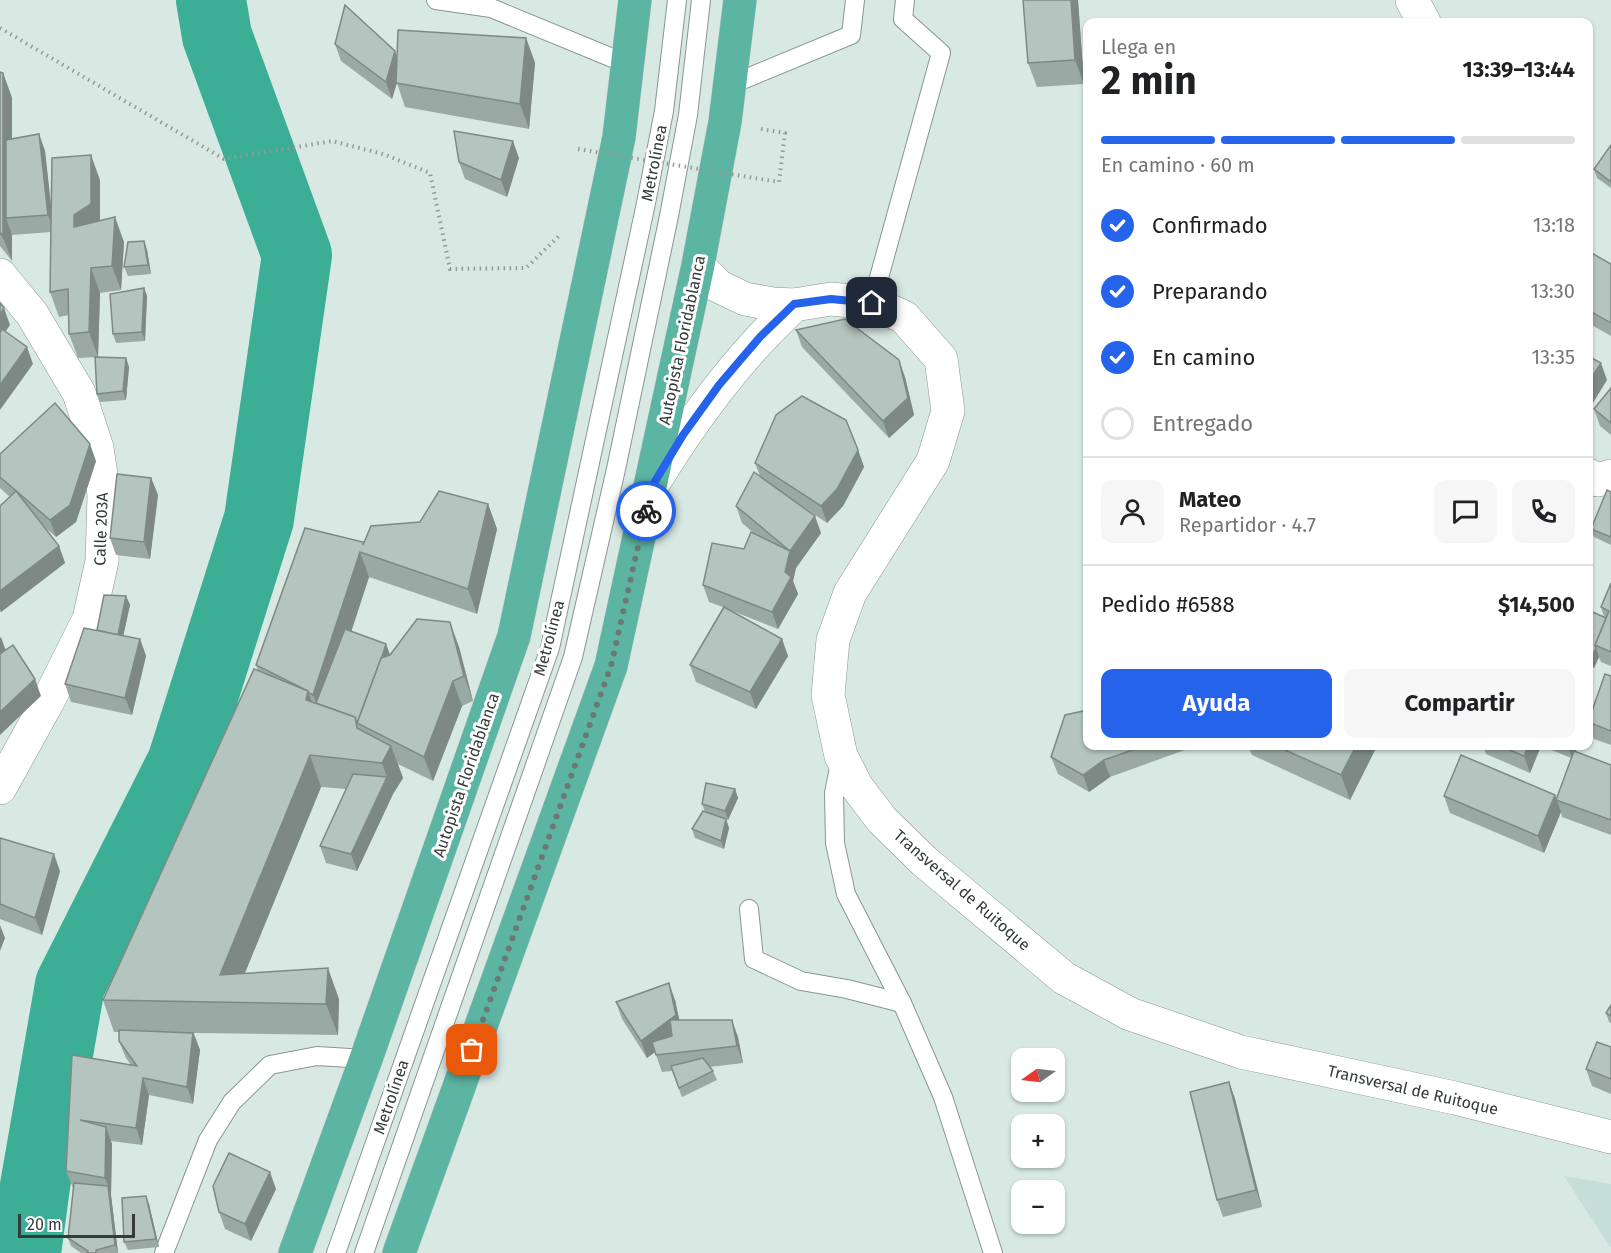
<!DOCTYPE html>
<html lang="es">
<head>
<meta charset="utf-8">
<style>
  :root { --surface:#fff; --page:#f6f6f6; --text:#202124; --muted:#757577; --line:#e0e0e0; --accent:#2563eb }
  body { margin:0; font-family:"Fira Sans",sans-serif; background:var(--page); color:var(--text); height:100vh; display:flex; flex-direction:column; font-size:22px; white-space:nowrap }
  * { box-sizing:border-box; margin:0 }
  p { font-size:20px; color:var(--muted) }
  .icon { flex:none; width:33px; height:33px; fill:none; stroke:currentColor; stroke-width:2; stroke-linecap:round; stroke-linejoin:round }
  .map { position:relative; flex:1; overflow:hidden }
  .details { position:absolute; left:1083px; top:18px; width:510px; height:732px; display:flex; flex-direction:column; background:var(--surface); border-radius:12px; box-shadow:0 2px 4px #0004 }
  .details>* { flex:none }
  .needle { width:39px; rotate:256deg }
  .fabs { position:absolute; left:1011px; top:1048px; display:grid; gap:12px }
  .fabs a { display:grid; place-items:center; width:54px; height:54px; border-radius:12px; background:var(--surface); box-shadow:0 2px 4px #0004; font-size:30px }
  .scale { position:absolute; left:18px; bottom:15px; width:117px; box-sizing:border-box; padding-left:6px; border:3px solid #343b39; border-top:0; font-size:16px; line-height:21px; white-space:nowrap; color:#343b39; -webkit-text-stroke:4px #fff; paint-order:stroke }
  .pin { position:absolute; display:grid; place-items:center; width:51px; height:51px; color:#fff; margin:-26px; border-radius:12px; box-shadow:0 3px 9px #0006 }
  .courier { position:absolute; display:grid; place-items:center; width:60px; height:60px; margin:-30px; border:4px solid #2563eb; border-radius:50%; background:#fff; color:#222; box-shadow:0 2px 8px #0007 }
  .overview em { font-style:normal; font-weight:700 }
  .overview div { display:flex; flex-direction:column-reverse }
  .overview { display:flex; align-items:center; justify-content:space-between; height:102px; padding:0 18px }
  h1 { font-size:39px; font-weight:700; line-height:45px }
  .bar { display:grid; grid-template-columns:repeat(4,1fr); gap:9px 6px; align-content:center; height:72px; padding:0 18px }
  .bar i { height:8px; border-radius:4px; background:var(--line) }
  .bar .current { background:var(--accent) }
  .bar p { grid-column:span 4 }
  .line { display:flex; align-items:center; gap:15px; padding:0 18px; border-top:2px solid var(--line) }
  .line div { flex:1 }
  .round { display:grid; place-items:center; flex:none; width:63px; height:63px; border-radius:12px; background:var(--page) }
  ol { padding:0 18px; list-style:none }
  li { display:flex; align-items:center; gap:18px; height:66px }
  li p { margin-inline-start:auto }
  li .icon { padding:6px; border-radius:50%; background:var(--accent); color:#fff; stroke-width:4 }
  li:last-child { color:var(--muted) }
  li i { width:33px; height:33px; border:3px solid var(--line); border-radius:50% }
  .primary-button { display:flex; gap:12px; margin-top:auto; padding:12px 18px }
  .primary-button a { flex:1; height:69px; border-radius:12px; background:var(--accent); color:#fff; font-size:24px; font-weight:700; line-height:69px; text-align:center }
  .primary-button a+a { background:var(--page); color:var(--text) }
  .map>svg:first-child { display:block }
  .built { fill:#c5ded7 }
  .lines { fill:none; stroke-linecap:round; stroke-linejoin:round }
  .river { stroke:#3dae96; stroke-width:70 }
  .service-casing { stroke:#879692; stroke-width:20 }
  .minor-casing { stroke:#879692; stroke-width:34 }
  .tertiary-casing { stroke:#879692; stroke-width:34 }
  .trunk-casing { stroke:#c6c8c8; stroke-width:34 }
  .path { stroke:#8f9b98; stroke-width:4; stroke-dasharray:1.5 4.5; stroke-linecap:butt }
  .service { stroke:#fff; stroke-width:18 }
  .minor { stroke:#fff; stroke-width:33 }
  .tertiary { stroke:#fff; stroke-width:33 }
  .trunk { stroke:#5cb4a2; stroke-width:33 }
  .path-bridge { stroke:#8f9b98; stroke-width:4; stroke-dasharray:1.5 4.5; stroke-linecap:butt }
  .wall { fill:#9ba9a4 }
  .shaded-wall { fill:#7e8986 }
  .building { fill:#b4c4bf; stroke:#7e8986; stroke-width:1.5 }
  .done { stroke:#6d7875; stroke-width:6; stroke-dasharray:0 10.8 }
  .route { stroke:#2563eb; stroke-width:8 }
  .labels { text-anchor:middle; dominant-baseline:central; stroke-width:6; stroke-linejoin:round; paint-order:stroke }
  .street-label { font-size:16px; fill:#343b39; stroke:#fff }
</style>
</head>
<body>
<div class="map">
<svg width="1611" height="1253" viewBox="0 0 1611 1253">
  <rect width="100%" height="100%" fill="#d8e9e4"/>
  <path class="built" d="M1564,1176L1611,1184V1248Z"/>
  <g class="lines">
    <path class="river" d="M26,1253L35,1186L70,985L182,763L259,519L297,255L217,36L211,0"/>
    <g class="service-casing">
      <g id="service">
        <path d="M436,0L491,8L627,64"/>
        <path d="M730,85L851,35L855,0"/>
        <path d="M872,303L941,53L903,19L905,0"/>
        <path d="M841,758L834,793L835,843L846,894L902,1003L943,1097L993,1253"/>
        <path d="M749,909L754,959L801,981L847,989L902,1003"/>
        <path d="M164,1253L208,1140L232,1102L270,1065L317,1056L366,1059"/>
        <path d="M336,1253L550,648L645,208L664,111L677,0"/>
        <path d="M364,1253L573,657L616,469L669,216L688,115L701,0"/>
      </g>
    </g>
    <g class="minor-casing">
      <g id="minor">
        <path d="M1412,0L1424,22"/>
        <path d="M0,275L32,314L79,393L97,448L104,495L102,561L89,619L48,701L0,788"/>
        <path d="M1588,475L1598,480L1611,476"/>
      </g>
    </g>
    <g class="tertiary-casing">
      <g id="tertiary">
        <path d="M698,265L718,286L745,299L773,304L794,305L831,299L872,303L904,317L941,359L948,411L933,461L850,593L833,640L828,695L841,756L857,787L882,820L924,861L1064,978L1130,1014L1241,1052L1455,1098L1611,1137"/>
        <path d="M653,484C694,417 737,359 794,305"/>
      </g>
    </g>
    <g class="trunk-casing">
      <g id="trunk">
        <path d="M295,1253L366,1059L514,636L619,137L635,0"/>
        <path d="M399,1253L611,666L698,265L725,122L740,0"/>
      </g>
    </g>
    <g class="path">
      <path d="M0,28L224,159L332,141L383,154L430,173L450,269L526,268L560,235"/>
      <path d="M761,129L785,133L779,182"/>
    </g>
    <use href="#service" class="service"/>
    <use href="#minor" class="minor"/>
    <use href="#tertiary" class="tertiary"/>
    <use href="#trunk" class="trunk"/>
    <path class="path-bridge" d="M578,149L779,182"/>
  </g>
  <g class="wall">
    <path d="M1023,0H1078L1084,84L1037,87L1028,63Z"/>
    <path d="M526,38L535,63L529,129L405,107L397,83L392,99L341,61L335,44L397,58Z"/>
    <path d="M0,72L3,73L12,98V139L39,134L45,151L51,208L100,180V221L124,242L121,290L100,293L98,357L78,358L69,334V315L59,317L50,292L51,232L12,235V261L0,246Z"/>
    <path d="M1611,145V188L1597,178L1594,169Z"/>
    <path d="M519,158L507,197L465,179L459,162Z"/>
    <path d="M144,241L147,250L151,274L128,276L124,267Z"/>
    <path d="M1588,251L1611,264V336L1588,323Z"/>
    <path d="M144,288L147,296L145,341L116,343L113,334Z"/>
    <path d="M796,330L905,377L914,415L889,438L802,347Z"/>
    <path d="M126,358L129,367L126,400L100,402L97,394Z"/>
    <path d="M1611,388V435L1600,426L1594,409Z"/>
    <path d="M858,450L864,467L843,506L827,523L796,502L821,533L796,568L793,581L798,594L778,629L725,608L782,639L788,656L756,709L696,682L690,665L723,607L709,602L703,585L744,549L756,535L742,523L736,506L760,476L755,463Z"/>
    <path d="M0,454L96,461L76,522L56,537L42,525L59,546L65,563L1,612L0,611V506L10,497L0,488Z"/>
    <path d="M151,478L158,495L150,559L116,555L110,538Z"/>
    <path d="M1611,492V545L1594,537L1591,529Z"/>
    <path d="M488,504L497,529L477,614L369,577L351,632L386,644L390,655L459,647L473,701L462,706L433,781L398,764L403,778L393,794L357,871L326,863L320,846L346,789L321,787L245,973L339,999L338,1035L194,1033L200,1050L193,1104L149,1095L142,1145L111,1141L112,1144L111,1195L118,1253H81L71,1246L68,1238L73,1188L66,1171L72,1055L131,1065L126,1058L119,1041V1032H114L103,1000L258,671L256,665L364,544L420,522Z"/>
    <path d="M1611,583V666L1601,662L1599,657L1594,668L1588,666V610L1604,617L1601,607Z"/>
    <path d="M126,596L130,605L123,636L140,639L146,656L132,715L71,702L65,684L97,630Z"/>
    <path d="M1611,676V745L1594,739L1588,723V720Z"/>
    <path d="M1088,746H1196L1110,777L1089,792L1058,774L1051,757Z"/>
    <path d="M1248,746H1377L1350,800L1252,755Z"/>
    <path d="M1470,746H1541L1530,773L1486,754L1483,746L1481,750Z"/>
    <path d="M1542,746H1578L1575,752L1611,765V835L1562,817L1561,812L1544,853L1450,813L1444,796L1555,795L1556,799L1571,758Z"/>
    <path d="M735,789L738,798L728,820L726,819L729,828L724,849L695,838L692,829L705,812L702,804Z"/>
    <path d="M0,838L60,871L42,935L0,919Z"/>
    <path d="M675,1000L679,1020L738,1037L743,1063L710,1067L713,1071L717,1080L682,1097L672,1071L662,1072L655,1052L647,1058L622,1019L616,1002Z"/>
    <path d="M1611,1005V1023L1609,1022L1606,1013Z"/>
    <path d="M1611,1047V1094L1592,1086L1586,1069Z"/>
    <path d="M1229,1082L1235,1099L1262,1207L1223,1217L1217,1200Z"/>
    <path d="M276,1189L251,1241L225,1229L219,1212Z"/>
    <path d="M149,1204L159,1247L128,1250L124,1242Z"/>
  </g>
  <g class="shaded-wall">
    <path d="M1071,0H1078L1084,84L1075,60Z"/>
    <path d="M526,38L535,63L529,129L520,104Z"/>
    <path d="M395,51L401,68L392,99L386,82Z"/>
    <path d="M3,73L12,98V218H6L12,235V261L3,237Z"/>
    <path d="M39,134L45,151L54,232L48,215Z"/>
    <path d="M513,141L519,158L507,197L501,180Z"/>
    <path d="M91,155L100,180V228L74,227V215Z"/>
    <path d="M115,217L124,242L121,290L112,266Z"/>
    <path d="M144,241L147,250L151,274L148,265Z"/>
    <path d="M91,268L100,293L98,357L89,332Z"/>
    <path d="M144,288L147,296L145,341L142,332Z"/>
    <path d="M4,308L10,325L0,340V314Z"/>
    <path d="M27,347L33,364L0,410V385Z"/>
    <path d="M126,358L129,367L126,400L123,391Z"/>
    <path d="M899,360L905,377L914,415L889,438L883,421Z"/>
    <path d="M1601,363L1607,380L1588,411V383Z"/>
    <path d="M90,444L96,461L76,522L56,537L50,520Z"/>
    <path d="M858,450L864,467L843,506L827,523L821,506Z"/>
    <path d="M151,478L158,495L150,559L144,542Z"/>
    <path d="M488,504L497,529L477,614L468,589Z"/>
    <path d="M815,516L821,533L796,568L793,581L798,594L778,629L772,612L785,572L790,551Z"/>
    <path d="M59,546L65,563L1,612L0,609V591Z"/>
    <path d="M360,552L369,577L323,718H322L313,695Z"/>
    <path d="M126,596L130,605L121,646L118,637Z"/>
    <path d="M450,622L459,647L473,701L464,676Z"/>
    <path d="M1,637L7,654L0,659V638Z"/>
    <path d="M140,639L146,656L132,715L125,698Z"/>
    <path d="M782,639L788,656L756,709L750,692Z"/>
    <path d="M386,644L392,661L362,726Z"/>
    <path d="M1596,648L1599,657L1594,668L1591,659Z"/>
    <path d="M35,679L41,696L0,735V712Z"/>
    <path d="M453,681L462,706L433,781L424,757Z"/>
    <path d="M308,691L317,716L306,700Z"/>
    <path d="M391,746L403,778L393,794L357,871L351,854L387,777L382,763Z"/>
    <path d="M1356,746H1377L1350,800L1341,775Z"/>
    <path d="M1528,746H1541L1530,773L1524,756Z"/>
    <path d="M1568,746H1578L1572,759Z"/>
    <path d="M310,755L321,787L233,1002L220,975Z"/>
    <path d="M1104,760L1110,777L1089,792L1083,775Z"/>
    <path d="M735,789L738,798L728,820L725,811Z"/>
    <path d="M1555,795L1561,812L1544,853L1538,836Z"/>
    <path d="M726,819L729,828L724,849L721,841Z"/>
    <path d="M54,854L60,871L42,935L35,918Z"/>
    <path d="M0,925L5,938L0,951Z"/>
    <path d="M328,968L339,999L338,1035L326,1004Z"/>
    <path d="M669,983L675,1000L682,1032L647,1058L641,1041Z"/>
    <path d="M732,1020L738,1037L743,1063L737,1046Z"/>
    <path d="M193,1033L200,1050L193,1104L187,1087Z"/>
    <path d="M143,1078L149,1095L142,1145L136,1128Z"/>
    <path d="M1229,1082L1235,1099L1262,1207L1256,1190Z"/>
    <path d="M106,1127L112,1144L111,1195L118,1253L115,1245L108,1186L105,1178Z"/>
    <path d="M270,1172L276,1189L251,1241L245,1224Z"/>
    <path d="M146,1196L149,1204L159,1247L156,1239Z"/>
  </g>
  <g class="building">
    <path d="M1023,0H1071L1075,60L1028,63Z"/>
    <path d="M345,5L395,51L386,82L335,44Z"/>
    <path d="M398,30L526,38L520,104L396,83Z"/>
    <path d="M0,72L3,73V237L0,232Z"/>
    <path d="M454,131L513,141L501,180L459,162Z"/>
    <path d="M39,134L48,215L6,218V140Z"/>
    <path d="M1611,145V182L1594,169Z"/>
    <path d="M91,155V204L74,215V227L115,217L112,266L91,268L89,332L69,334L68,289L50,292L52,158Z"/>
    <path d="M144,241L148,265L124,267L128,242Z"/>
    <path d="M1588,251L1611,264V323L1588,310Z"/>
    <path d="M144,288L142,332L113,334L110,294Z"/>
    <path d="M0,303L4,308L0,314Z"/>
    <path d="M845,319L899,360L908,398L883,421L796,330Z"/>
    <path d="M2,329L27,347L0,385V333Z"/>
    <path d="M1588,356L1601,363L1588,383Z"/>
    <path d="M95,357L126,358L123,391L97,394Z"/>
    <path d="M1611,388V423L1594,409Z"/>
    <path d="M802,396L846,420L858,450L837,489L821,506L755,463L776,415Z"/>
    <path d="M55,403L90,444L70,505L50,520L0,477V454Z"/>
    <path d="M754,472L815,516L790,551L785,572L791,577L772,612L703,585L712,543L744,549L751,532L790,551L736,506Z"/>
    <path d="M117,474L151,478L144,542L110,538Z"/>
    <path d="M1607,490L1611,492V537L1591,529Z"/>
    <path d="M16,491L59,546L0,591V506Z"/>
    <path d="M439,491L488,504L468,589L360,552L313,695L307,692L308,691L256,665L305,528L363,542V545L371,526L420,522Z"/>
    <path d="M1611,583V652L1595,645L1609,611L1601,607Z"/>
    <path d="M104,595L126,596L118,635L97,630Z"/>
    <path d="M724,607L782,639L750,692L690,665Z"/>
    <path d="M1588,610L1606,618L1595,645L1596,648L1591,659L1588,658Z"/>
    <path d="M417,619L450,622L464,676L453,681L424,757L357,723L381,658L390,655Z"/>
    <path d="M84,628L140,639L125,698L65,684Z"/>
    <path d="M345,629L386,644L382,657L381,658L357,723L355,717L316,703Z"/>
    <path d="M13,645L35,679L0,712V654Z"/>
    <path d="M254,669L308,691L306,700L355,717L357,728L391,746L382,763L310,755L220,975L328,968L326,1004L103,1000Z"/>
    <path d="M1605,674L1611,676V731L1588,722Z"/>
    <path d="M1088,710V746H1144L1104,760L1083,775L1051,757L1065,715Z"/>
    <path d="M1276,746H1356L1341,775Z"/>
    <path d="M1500,746H1528L1524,756Z"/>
    <path d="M1574,751L1611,765V820L1556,800Z"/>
    <path d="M1461,755L1555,795L1538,836L1444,796Z"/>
    <path d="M353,774L387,777L351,854L320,846Z"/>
    <path d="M706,783L735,789L725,811L702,804Z"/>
    <path d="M703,811L726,819L721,841L692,829Z"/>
    <path d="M0,838L54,854L35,918L0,904Z"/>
    <path d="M669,983L676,1015L641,1041L616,1002Z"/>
    <path d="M1611,1005V1016L1606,1013Z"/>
    <path d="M670,1020H732L737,1046L656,1055L652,1042L672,1036Z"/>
    <path d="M119,1030L193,1033L187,1087L143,1078L136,1128L80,1120L106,1127L105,1178L66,1171L72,1055L137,1066L119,1041Z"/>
    <path d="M1597,1042L1611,1047V1079L1586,1069Z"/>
    <path d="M703,1058L713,1071L679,1088L671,1066Z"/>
    <path d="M1229,1082L1256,1190L1217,1200L1190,1092Z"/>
    <path d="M229,1153L270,1172L245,1224L219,1212L213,1186Z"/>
    <path d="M74,1183L108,1186L115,1245L96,1250V1253H87L88,1251L68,1238Z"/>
    <path d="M146,1196L156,1239L124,1242L122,1198Z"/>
  </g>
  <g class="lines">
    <path class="done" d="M472,1050L611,666L646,511"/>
    <path class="route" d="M646,511L651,488L683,435L719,385L760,337L794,304L831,299L872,303"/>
  </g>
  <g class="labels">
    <g class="street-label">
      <text transform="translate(654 163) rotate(-79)">Metrolínea</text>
      <text transform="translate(682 340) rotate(-78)">Autopista Floridablanca</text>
      <text transform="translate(101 529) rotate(-88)">Calle 203A</text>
      <text transform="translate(549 638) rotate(-75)">Metrolínea</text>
      <text transform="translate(466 775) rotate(-71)">Autopista Floridablanca</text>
      <text transform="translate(962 890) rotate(41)">Transversal de Ruitoque</text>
      <text transform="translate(1413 1090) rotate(13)">Transversal de Ruitoque</text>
      <text transform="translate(391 1097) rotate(-71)">Metrolínea</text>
    </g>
  </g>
</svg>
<div class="fabs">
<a><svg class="needle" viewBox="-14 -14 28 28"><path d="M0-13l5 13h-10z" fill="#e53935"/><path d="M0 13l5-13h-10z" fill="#757577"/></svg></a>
<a>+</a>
<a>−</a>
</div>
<div class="scale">20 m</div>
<div class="pin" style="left:472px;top:1050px;background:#ea580c"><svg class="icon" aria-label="bag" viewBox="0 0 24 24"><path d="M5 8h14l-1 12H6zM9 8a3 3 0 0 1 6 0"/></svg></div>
<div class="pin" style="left:872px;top:303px;background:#1f2937"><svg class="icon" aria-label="home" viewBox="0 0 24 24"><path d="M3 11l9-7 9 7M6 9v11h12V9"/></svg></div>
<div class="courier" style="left:646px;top:511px"><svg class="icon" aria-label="bike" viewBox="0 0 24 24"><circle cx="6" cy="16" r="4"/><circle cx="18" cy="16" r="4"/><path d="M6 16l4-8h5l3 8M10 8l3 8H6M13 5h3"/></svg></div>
<section class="details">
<div class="overview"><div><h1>2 min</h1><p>Llega en</p></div><em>13:39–13:44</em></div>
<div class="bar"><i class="current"></i><i class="current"></i><i class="current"></i><i></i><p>En camino · 60 m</p></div>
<ol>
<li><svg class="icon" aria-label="check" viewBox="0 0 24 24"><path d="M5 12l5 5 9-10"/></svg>Confirmado<p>13:18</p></li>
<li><svg class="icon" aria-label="check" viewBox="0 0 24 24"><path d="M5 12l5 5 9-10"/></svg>Preparando<p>13:30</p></li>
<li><svg class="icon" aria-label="check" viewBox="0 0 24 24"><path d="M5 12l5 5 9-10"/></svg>En camino<p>13:35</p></li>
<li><i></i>Entregado</li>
</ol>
<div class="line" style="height:108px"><a class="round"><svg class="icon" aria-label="person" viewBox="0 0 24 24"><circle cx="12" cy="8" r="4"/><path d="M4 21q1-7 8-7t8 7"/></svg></a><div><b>Mateo</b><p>Repartidor · 4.7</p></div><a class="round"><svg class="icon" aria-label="chat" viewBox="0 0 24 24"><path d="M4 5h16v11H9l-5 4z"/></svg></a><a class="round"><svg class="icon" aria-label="phone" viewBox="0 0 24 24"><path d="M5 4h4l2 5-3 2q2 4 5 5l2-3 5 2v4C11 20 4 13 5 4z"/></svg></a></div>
<div class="line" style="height:78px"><div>Pedido #6588</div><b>$14,500</b></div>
<div class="primary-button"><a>Ayuda</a><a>Compartir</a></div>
</section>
</div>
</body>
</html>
